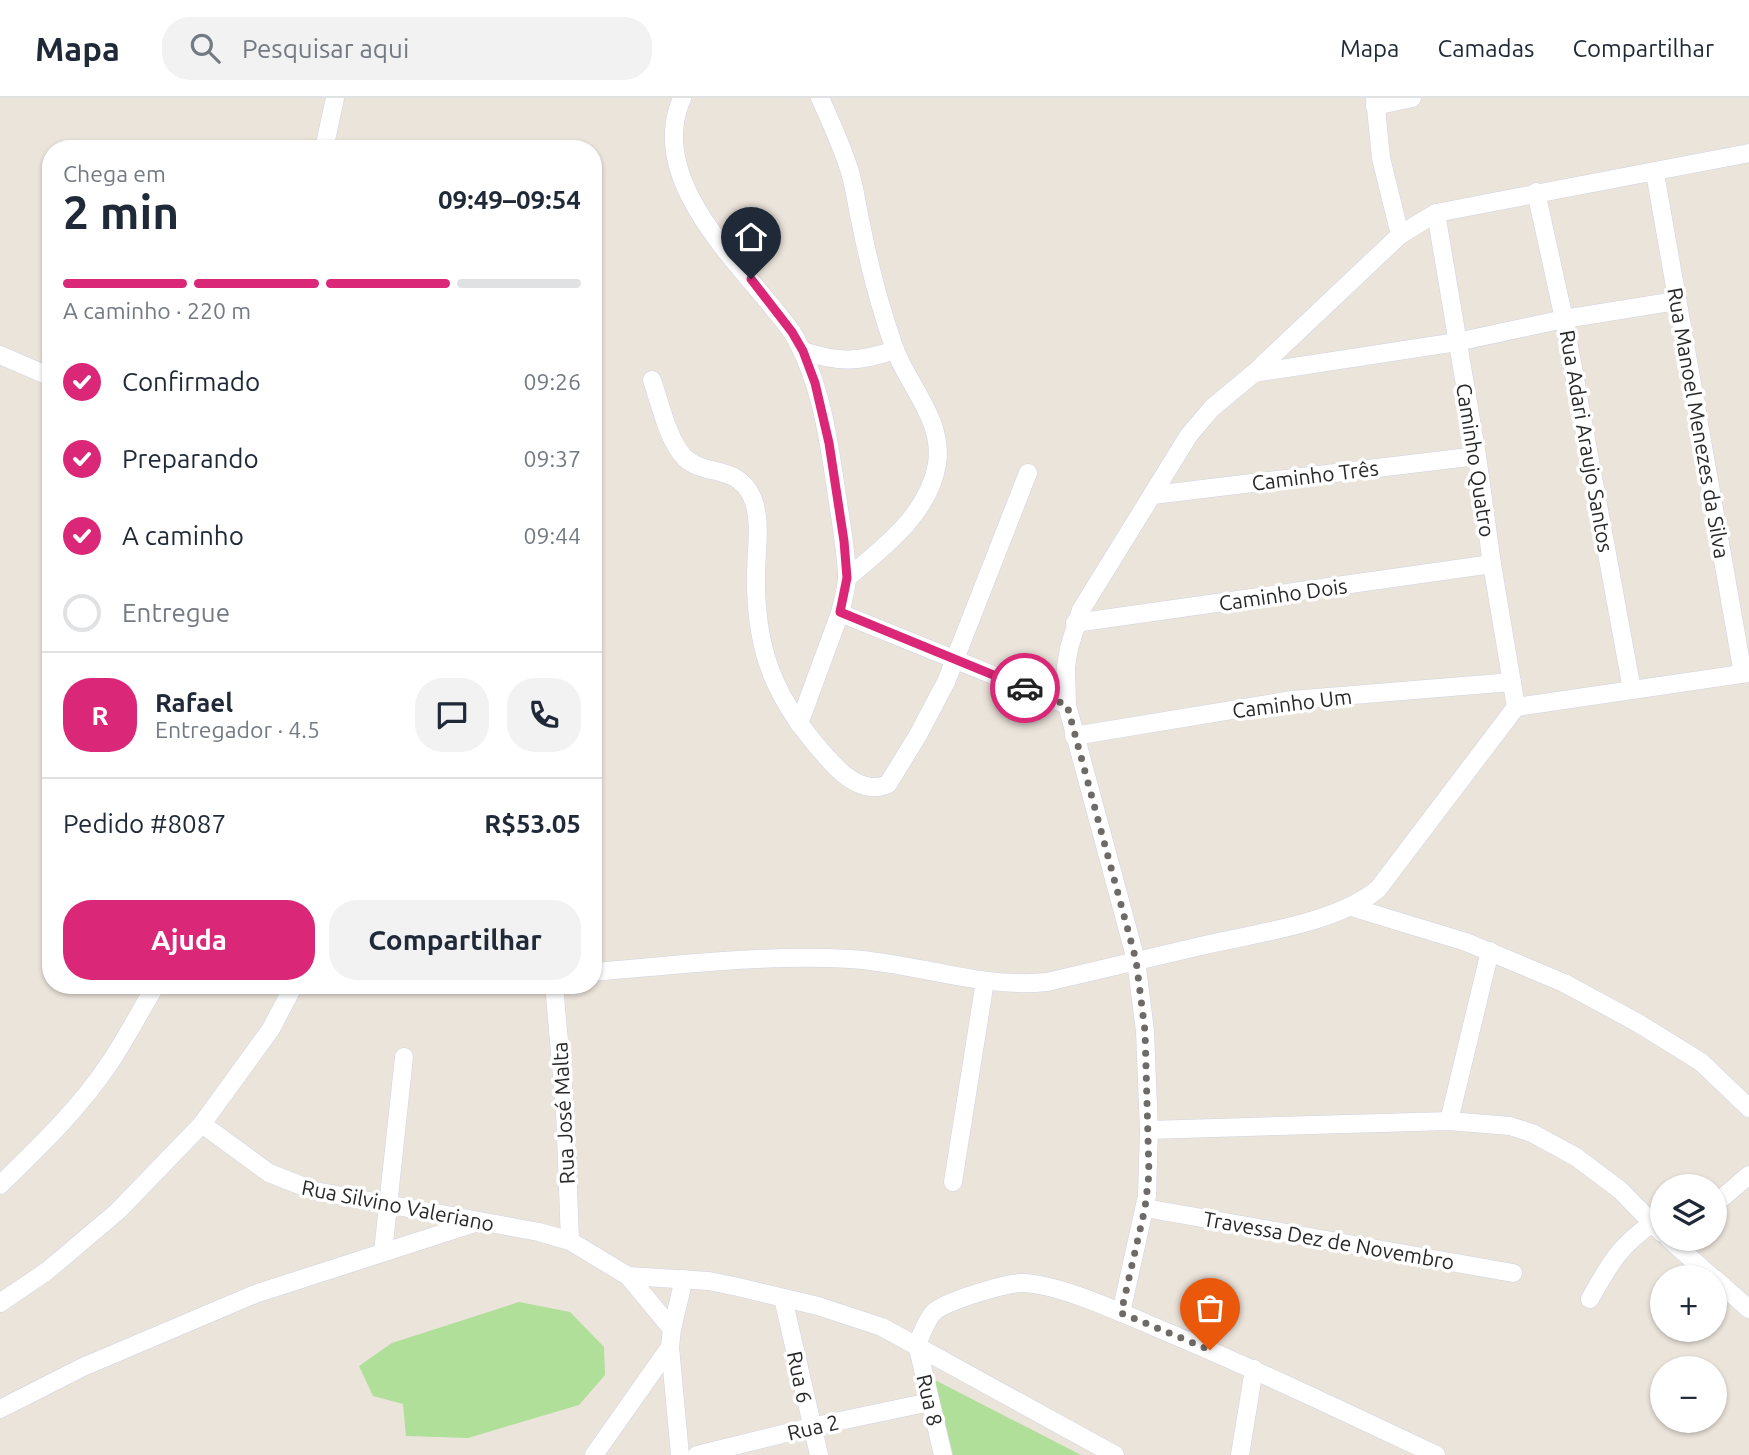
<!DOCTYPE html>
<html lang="pt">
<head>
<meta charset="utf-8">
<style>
  :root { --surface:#fff; --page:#f2f2f3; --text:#1f2937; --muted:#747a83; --line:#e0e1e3; --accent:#db2777 }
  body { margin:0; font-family:Ubuntu,sans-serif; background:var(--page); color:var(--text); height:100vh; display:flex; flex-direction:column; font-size:26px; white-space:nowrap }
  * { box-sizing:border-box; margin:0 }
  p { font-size:23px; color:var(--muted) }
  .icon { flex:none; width:38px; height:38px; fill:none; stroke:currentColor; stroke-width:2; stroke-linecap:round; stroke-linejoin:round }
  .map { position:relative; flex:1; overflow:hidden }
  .panel { position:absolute; left:42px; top:42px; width:560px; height:854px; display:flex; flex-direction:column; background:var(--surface); border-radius:28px; box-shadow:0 2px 5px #0004 }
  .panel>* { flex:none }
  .controls { position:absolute; left:1650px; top:1076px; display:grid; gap:14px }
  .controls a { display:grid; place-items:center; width:77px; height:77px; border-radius:50%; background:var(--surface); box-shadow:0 2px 5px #0004; font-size:35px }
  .pin { position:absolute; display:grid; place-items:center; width:60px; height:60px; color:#fff; margin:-72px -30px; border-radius:50% 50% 50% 0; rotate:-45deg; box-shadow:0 0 7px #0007 }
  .pin .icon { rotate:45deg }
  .courier { position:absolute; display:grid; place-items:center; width:70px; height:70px; margin:-35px; border:5px solid #db2777; border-radius:50%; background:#fff; color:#222; box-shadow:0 2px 9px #0007 }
  .head em { font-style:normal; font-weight:700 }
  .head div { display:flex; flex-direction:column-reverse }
  .head { display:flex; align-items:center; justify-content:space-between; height:119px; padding:0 21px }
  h1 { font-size:46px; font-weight:700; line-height:52px }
  .bar { display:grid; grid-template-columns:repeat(4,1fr); gap:10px 7px; align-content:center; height:84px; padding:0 21px }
  .bar i { height:9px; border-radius:5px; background:var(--line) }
  .bar .active { background:var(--accent) }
  .bar p { grid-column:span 4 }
  .line { display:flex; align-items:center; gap:18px; padding:0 21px; border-top:2px solid var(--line) }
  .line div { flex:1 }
  .round { display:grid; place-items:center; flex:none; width:74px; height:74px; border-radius:28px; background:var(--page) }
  ol { padding:0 21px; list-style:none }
  li { display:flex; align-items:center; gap:21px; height:77px }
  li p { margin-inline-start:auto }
  li .icon { padding:7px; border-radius:50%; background:var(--accent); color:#fff; stroke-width:4 }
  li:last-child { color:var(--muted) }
  li i { width:38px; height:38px; border:4px solid var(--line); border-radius:50% }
  .cta { display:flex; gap:14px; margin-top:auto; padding:14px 21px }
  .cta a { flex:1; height:80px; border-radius:28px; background:var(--accent); color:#fff; font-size:28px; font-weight:700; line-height:80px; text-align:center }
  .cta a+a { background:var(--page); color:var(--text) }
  header { display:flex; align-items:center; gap:42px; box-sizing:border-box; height:98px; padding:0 35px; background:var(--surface); border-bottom:2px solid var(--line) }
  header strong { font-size:33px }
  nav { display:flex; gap:38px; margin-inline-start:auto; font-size:24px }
  .search { width:490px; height:63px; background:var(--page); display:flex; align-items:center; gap:18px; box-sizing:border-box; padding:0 24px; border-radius:28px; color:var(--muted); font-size:26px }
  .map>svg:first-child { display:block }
  .green { fill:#afdf99 }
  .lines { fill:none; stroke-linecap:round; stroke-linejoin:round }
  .minor-casing { stroke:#d0d3e1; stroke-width:19 }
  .minor { stroke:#fff; stroke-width:18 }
  .done { stroke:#6d6a67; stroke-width:7; stroke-dasharray:0 12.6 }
  .route { stroke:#db2777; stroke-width:9 }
  .labels { text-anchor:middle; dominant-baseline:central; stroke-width:7; stroke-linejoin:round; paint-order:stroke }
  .street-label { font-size:21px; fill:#292929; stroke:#fff }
</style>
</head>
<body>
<header>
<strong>Mapa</strong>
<div class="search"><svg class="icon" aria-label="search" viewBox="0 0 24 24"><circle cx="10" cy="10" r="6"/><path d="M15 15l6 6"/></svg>Pesquisar aqui</div>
<nav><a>Mapa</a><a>Camadas</a><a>Compartilhar</a></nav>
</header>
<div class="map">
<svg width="1749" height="1357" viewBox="0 0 1749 1357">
  <rect width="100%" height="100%" fill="#ebe4db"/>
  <g class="green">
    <path d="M519,1204L570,1214L604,1249L605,1277L579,1307L468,1340L406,1338L403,1306L373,1298L359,1268L392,1245Z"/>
    <path d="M935,1282L1081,1357H953Z"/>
  </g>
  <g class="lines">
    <g class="minor-casing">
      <g id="minor">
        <path d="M682,0C644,86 748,172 792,234C821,283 829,343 837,398C841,425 846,451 847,478C847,490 843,503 840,515L1067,607"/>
        <path d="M820,0C831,24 842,48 850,74C855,91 857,109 861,126C869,167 880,209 894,249C908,288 944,322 937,366C929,416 883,450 847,480"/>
        <path d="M1375,0L1381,60L1400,137"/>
        <path d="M1375,8L1412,0"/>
        <path d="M324,51L335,0"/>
        <path d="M1655,75L1743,576"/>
        <path d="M1536,94L1564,221L1632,592"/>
        <path d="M1436,115L1477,358L1492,466L1516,609"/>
        <path d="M803,253C839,265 860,264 895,252"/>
        <path d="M0,257L51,279"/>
        <path d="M1254,275L1457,244L1564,221L1676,203"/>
        <path d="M652,282C660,305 668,343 685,360C706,379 737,366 752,399C762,421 756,453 756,478C755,558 778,607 832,665C846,680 866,696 888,686L918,637L946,584L1028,375"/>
        <path d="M1153,397L1477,358"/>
        <path d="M1075,525L1492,466"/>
        <path d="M799,626L840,515"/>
        <path d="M1074,638L1292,602L1512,584"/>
        <path d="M1351,809L1466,844L1564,885L1638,925L1701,964L1749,1010"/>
        <path d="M593,874C678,867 765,856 850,861C917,865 980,891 1047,884C1100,872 1152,859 1205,847C1257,835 1337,825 1378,791L1516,609L1749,575"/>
        <path d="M554,887L565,1011L570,1143"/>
        <path d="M1449,1023L1490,853"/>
        <path d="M202,1026L269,1075L315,1093L539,1134L570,1143L628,1178L709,1183L738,1189L818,1208L882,1229L1115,1357"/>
        <path d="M1149,1032L1449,1023L1510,1028L1532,1035L1576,1059L1620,1092L1662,1135"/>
        <path d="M953,1084L985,883"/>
        <path d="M0,1087C39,1049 78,1012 109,966C126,941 140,913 156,887"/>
        <path d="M1715,1106L1749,1077"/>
        <path d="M1145,1110L1513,1175"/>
        <path d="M1669,1141L1713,1180"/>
        <path d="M383,1154L404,959"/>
        <path d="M628,1178L672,1231"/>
        <path d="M1715,1181L1749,1211"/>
        <path d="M783,1200L819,1357"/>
        <path d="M1590,1201C1611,1164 1617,1151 1652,1125"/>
        <path d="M0,1205L47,1173L118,1113L202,1026L271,931L294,887"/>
        <path d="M1121,1215L1147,1098L1149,1032L1145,933L1136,862L1067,607L1066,569L1069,550L1081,512L1189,337L1212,310L1254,275L1400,137L1436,115L1749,55"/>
        <path d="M917,1246C922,1236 926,1222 934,1214C946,1203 1008,1184 1024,1185C1061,1187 1120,1214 1155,1229C1250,1269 1343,1313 1436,1357"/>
        <path d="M917,1246L943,1357"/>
        <path d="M0,1311L83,1269L255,1196L478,1124"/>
        <path d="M594,1357L670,1249"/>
        <path d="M680,1357L670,1249L672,1231L684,1181"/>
        <path d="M697,1357L811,1329L930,1304"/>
        <path d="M1240,1357L1254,1271"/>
      </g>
    </g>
    <use href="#minor" class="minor"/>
  </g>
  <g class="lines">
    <path class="done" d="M1025,590L1067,607L1136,862L1145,933L1149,1076L1145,1110L1121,1215L1210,1252"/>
    <path class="route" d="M751,181L792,234L803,253L815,285L829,345L844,443L847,480L840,514L1025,590"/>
  </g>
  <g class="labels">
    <g class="street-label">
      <text transform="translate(1699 325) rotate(80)">Rua Manoel Menezes da Silva</text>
      <text transform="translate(1587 343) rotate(80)">Rua Adari Araujo Santos</text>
      <text transform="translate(1476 362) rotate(81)">Caminho Quatro</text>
      <text transform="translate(1315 377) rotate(-7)">Caminho Três</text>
      <text transform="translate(1283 496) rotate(-8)">Caminho Dois</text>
      <text transform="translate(1292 605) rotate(-7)">Caminho Um</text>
      <text transform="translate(563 1015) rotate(-93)">Rua José Malta</text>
      <text transform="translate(398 1107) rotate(11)">Rua Silvino Valeriano</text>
      <text transform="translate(1329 1142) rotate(10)">Travessa Dez de Novembro</text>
      <text transform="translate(800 1279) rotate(78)">Rua 6</text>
      <text transform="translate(930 1302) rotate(77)">Rua 8</text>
      <text transform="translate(813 1329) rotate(-13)">Rua 2</text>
    </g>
  </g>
</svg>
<div class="controls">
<a><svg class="icon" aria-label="layers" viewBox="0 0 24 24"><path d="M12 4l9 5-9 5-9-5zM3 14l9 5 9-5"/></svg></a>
<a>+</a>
<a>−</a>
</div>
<div class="pin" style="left:1210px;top:1252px;background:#ea580c"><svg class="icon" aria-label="bag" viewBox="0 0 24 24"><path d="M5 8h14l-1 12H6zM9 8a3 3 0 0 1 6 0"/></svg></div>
<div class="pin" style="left:751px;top:181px;background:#1f2937"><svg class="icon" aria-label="home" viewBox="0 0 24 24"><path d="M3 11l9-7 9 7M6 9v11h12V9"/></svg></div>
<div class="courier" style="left:1025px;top:590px"><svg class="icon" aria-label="car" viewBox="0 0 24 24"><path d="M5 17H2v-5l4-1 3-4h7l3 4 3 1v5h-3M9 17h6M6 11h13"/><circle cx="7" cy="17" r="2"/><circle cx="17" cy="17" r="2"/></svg></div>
<section class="panel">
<div class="head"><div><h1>2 min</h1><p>Chega em</p></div><em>09:49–09:54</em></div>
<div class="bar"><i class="active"></i><i class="active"></i><i class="active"></i><i></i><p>A caminho · 220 m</p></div>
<ol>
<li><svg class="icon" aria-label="check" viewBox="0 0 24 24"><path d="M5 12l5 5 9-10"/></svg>Confirmado<p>09:26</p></li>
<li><svg class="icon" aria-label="check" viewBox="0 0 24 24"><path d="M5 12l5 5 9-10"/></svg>Preparando<p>09:37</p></li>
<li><svg class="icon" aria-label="check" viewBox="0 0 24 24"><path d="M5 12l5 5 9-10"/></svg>A caminho<p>09:44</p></li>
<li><i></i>Entregue</li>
</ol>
<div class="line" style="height:126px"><b class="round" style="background:var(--accent);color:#fff">R</b><div><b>Rafael</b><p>Entregador · 4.5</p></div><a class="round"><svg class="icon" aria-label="chat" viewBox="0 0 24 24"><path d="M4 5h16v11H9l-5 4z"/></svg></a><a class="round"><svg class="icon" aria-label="phone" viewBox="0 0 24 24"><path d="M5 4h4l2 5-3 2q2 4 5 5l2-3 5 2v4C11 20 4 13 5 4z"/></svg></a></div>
<div class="line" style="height:91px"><div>Pedido #8087</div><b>R$53.05</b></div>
<div class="cta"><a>Ajuda</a><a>Compartilhar</a></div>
</section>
</div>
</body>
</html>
